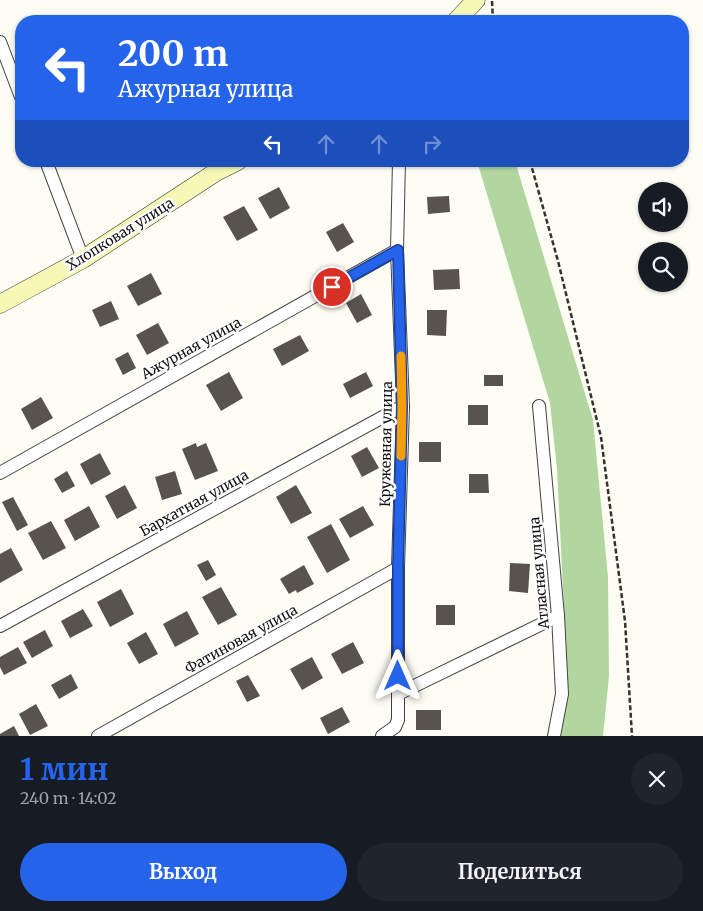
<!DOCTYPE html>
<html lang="ru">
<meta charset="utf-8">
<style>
body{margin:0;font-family:Merriweather,serif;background:#20242c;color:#f1f3f6;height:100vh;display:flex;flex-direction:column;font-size:19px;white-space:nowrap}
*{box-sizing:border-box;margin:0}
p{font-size:16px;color:#9ea1a6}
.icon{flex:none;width:28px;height:28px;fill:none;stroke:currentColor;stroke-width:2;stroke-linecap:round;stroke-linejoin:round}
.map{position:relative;height:736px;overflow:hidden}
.panel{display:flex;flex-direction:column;background:#171b24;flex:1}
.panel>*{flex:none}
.guide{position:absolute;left:15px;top:15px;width:674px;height:152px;border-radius:20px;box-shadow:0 1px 4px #0004;background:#2563eb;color:#fff;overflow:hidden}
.tools{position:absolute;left:638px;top:182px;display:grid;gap:10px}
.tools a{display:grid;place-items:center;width:50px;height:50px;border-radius:50%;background:#171b24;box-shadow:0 1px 4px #0004;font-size:25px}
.pin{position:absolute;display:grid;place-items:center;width:42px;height:42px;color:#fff;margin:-21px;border:2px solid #fff;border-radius:50%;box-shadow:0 1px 5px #0007}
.me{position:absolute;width:55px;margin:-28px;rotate:0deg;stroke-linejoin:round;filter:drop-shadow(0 0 4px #0008)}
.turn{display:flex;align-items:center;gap:18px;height:105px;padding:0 20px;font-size:22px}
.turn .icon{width:65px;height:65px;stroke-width:2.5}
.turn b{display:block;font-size:35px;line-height:42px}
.lanes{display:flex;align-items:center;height:48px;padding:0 20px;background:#0003;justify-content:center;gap:25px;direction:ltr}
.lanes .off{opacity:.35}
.round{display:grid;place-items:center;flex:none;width:52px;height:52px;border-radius:26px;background:#20242c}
.summary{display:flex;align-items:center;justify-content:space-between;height:85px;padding:0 20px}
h1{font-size:30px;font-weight:700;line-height:38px;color:#2563eb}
.primary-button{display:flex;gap:10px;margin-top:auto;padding:10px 20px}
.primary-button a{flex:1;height:58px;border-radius:30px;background:#2563eb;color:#fff;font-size:20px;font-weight:700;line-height:58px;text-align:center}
.primary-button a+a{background:#20242c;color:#f1f3f6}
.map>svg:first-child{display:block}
</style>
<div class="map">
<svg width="703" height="736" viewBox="0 0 703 736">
<rect width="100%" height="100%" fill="#fefdf4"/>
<path fill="#b2d6a0" d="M477 161H515L593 420 608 577 609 676 603 736H561L564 719 566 649 557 469 550 403Z"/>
<g fill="#58534d">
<path d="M279 187 290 208 270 219 258 198Z"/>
<path d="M449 196 450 212 428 214 427 197Z"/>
<path d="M244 206 258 230 237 241 223 217Z"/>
<path d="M343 223 354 242 337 252 326 232Z"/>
<path d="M459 269 460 289 434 290 433 270Z"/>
<path d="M151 273 162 294 138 306 127 286Z"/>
<path d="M361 294 372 315 357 323 346 303Z"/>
<path d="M111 301 119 319 100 327 92 310Z"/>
<path d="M427 310H447L446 336 427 335Z"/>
<path d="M158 323 169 343 147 355 136 335Z"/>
<path d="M300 335 309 351 282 366 273 349Z"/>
<path d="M128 352 136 368 123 375 115 359Z"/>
<path d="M229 372 243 398 221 411 206 385Z"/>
<path d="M366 372 373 386 350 398 343 384Z"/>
<rect x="484" y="375" width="19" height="11"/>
<path d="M41 397 53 418 32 430 21 409Z"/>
<rect x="468" y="405" width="20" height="20"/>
<rect x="419" y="442" width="22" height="20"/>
<path d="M196 443 197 447 206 443 218 471 195 480 182 449Z"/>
<path d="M367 447 379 468 362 477 351 456Z"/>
<path d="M100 453 111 474 91 485 80 464Z"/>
<path d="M67 471 75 486 62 493 54 479Z"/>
<path d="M175 471 182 494 162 500 155 477Z"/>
<path d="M469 474H488L489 493H469Z"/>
<path d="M125 485 137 508 117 519 105 496Z"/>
<path d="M296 485 312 513 291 524 276 497Z"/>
<path d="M13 497 28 525 17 531 2 502Z"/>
<path d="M89 506 100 527 75 541 64 520Z"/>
<path d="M363 506 374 525 350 538 339 519Z"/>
<path d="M51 521 66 548 43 560 28 533Z"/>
<path d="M331 524 350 560 327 573 307 537Z"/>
<path d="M11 548 23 570 0 583V554Z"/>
<path d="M208 560 216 575 206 581 197 565Z"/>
<path d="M510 563 530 564 528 593 509 591Z"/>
<path d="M304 565 314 584 297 593 296 590 289 594 280 579Z"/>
<path d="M221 587 237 615 218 625 202 597Z"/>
<path d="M121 589 134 614 110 627 97 602Z"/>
<rect x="436" y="605" width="19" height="20"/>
<path d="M83 609 93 626 70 638 61 621Z"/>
<path d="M187 611 199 634 175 647 163 624Z"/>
<path d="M45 630 53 646 32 658 23 642Z"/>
<path d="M146 632 158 654 139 664 127 643Z"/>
<path d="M353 642 364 663 342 674 331 654Z"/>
<path d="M18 647 27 663 4 675 0 667V657Z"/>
<path d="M312 657 323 678 302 690 290 669Z"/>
<path d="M71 674 78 688 59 699 51 685Z"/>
<path d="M248 675 260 696 247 702 236 681Z"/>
<path d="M36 704 48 726 30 735 19 714Z"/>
<path d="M342 707 350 722 328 734 320 718Z"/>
<rect x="416" y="710" width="25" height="20"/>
<path d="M14 726 19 736H0V734Z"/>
</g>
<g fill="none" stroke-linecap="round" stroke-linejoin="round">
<defs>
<g id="street">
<path d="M0 42 21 97"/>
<path d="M46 161 83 259"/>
<path d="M539 406 558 616 562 694 554 736"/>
<path d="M0 473 397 250"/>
<path d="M0 626 403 406"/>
<path d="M398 694 558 616"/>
<path d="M98 736 398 568"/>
<path d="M382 736 395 727 398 720V568L403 406 397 250 399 161"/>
</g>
<g id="secondary">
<path d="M456 21 476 0"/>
<path d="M0 304 83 259 216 172 238 161"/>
</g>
</defs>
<use href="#street" stroke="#434343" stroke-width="14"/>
<use href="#secondary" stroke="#323232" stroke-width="19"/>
<g stroke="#323232" stroke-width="2.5" stroke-dasharray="5 2.5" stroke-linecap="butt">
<path d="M492 1 493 21"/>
<path d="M530 161 558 261 601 437 625 621 632 736"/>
</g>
<use href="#street" stroke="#fff" stroke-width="12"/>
<use href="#secondary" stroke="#f7f8b5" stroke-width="18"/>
</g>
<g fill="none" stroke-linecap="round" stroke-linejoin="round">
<defs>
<path id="route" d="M332 287 398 250 402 406 398 568V676"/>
</defs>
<use href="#route" stroke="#184099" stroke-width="12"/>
<use href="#route" stroke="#2563eb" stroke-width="9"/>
<path stroke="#f59e0b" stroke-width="9" d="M401 356 402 406 401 456"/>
</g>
<g text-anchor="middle" stroke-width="5" stroke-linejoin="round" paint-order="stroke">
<g font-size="14" fill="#101010" stroke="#fff">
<text transform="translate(120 234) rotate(-32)" y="5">Хлопковая улица</text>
<text transform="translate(191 348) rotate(-29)" y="5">Ажурная улица</text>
<text transform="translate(386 444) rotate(-89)" y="5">Кружевная улица</text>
<text transform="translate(194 503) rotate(-29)" y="5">Бархатная улица</text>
<text transform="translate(539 573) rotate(-95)" y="5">Атласная улица</text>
<text transform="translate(241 639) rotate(-29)" y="5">Фатиновая улица</text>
</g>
</g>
</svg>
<div class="tools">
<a><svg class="icon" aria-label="sound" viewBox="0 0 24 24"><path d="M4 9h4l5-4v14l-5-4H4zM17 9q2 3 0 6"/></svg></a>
<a><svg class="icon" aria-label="search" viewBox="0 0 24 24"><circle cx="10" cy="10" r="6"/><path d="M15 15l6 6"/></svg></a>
</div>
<div class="pin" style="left:332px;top:287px;background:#d93025"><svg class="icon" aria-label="arrive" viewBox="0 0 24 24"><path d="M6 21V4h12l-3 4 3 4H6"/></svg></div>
<svg class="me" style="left:398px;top:676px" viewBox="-20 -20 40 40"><path d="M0-17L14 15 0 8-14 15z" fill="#2563eb" stroke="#fff" stroke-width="4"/></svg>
<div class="guide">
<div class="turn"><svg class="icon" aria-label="left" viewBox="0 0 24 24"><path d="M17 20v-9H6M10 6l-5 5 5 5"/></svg><div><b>200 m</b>Ажурная улица</div></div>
<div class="lanes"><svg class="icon" aria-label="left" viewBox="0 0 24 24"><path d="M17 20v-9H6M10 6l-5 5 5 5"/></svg><svg class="icon off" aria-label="ahead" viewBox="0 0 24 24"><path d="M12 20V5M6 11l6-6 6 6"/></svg><svg class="icon off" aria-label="ahead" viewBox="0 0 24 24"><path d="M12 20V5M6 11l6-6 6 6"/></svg><svg class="icon off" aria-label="right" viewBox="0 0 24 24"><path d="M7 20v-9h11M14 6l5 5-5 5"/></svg></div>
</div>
</div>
<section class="panel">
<div class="summary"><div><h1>1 мин</h1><p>240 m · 14:02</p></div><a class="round"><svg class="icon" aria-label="close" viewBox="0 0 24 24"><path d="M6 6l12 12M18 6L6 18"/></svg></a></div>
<div class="primary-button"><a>Выход</a><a>Поделиться</a></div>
</section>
